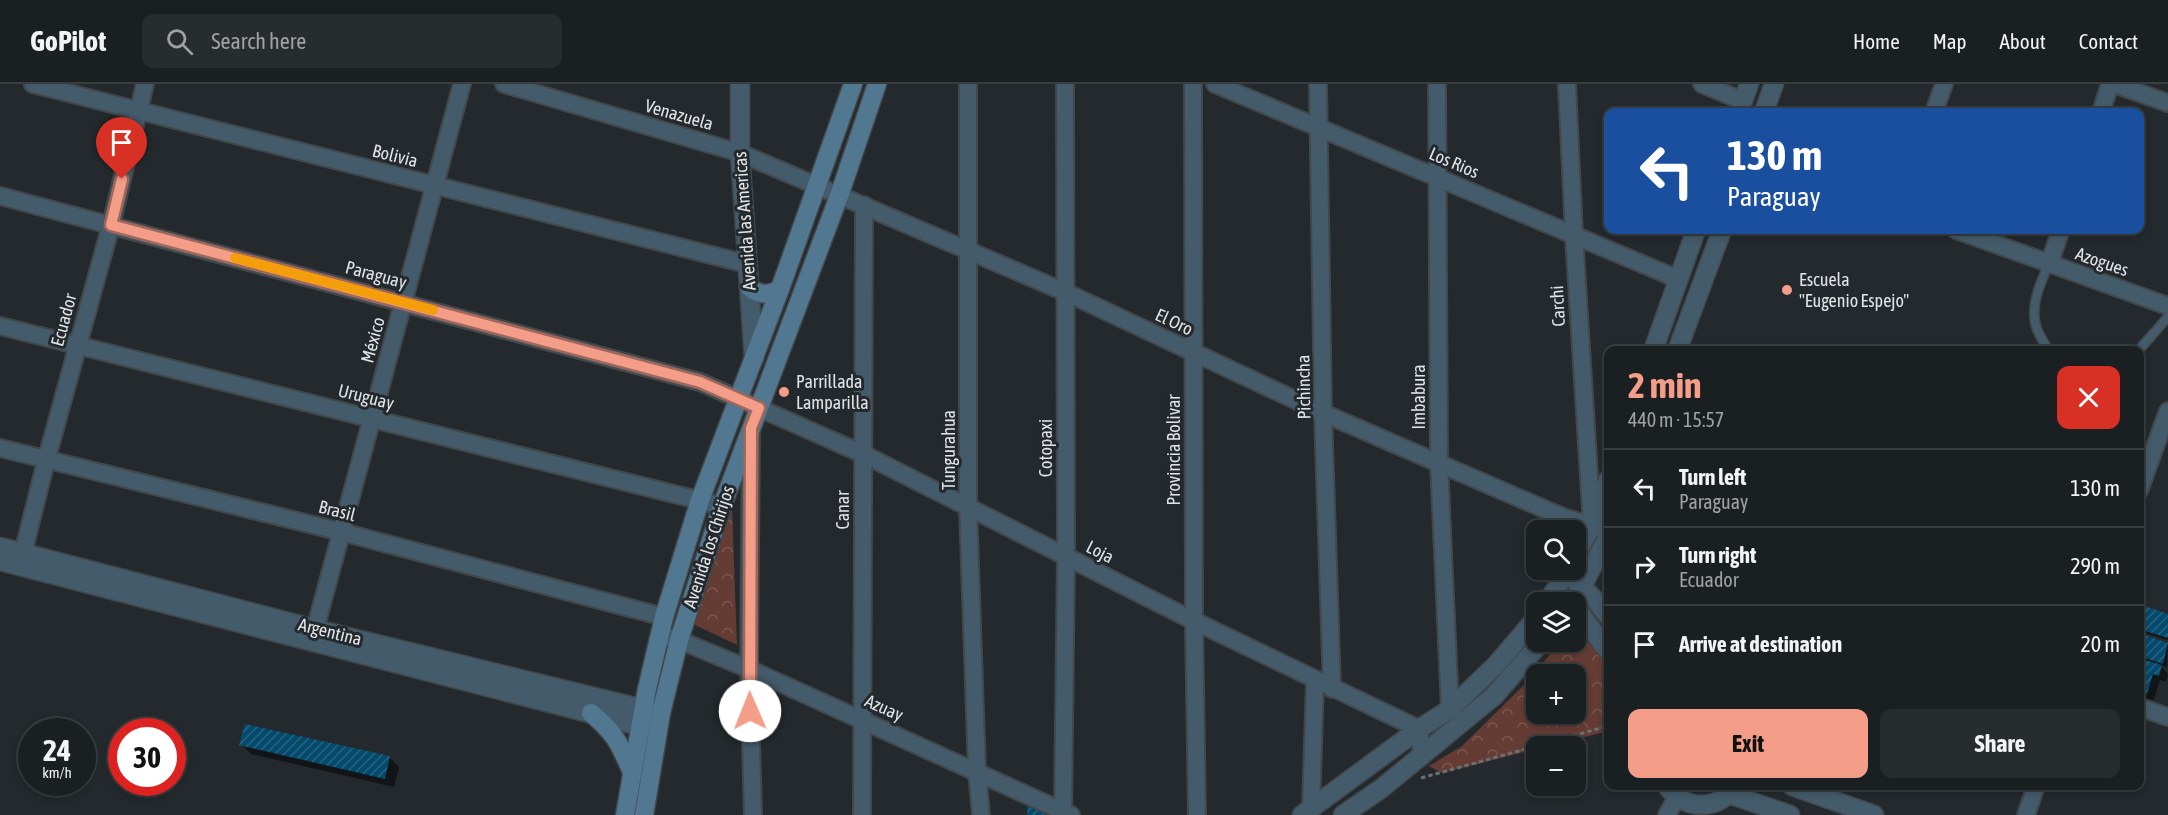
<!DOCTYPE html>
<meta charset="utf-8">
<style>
body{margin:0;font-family:"Asap Condensed",sans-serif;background:#272c2e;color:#f1f3f6;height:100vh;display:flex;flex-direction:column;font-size:22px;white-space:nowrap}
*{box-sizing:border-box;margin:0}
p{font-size:20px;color:#9fa2a5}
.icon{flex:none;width:33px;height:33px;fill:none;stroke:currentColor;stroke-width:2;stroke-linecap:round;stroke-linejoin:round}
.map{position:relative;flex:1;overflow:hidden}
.side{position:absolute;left:1604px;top:262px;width:540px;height:444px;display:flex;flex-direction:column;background:#1a1f21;border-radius:12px;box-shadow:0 3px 9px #0003,0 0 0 2px #383d3f}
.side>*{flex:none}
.banner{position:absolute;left:1604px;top:24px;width:540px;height:126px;border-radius:12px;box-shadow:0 3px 9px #0003,0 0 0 2px #383d3f;background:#1a4fa0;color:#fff;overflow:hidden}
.controls{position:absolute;left:1526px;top:436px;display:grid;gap:12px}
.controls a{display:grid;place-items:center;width:60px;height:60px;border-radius:12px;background:#1a1f21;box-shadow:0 3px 9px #0003,0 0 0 2px #383d3f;font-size:30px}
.speed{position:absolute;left:18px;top:634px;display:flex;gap:12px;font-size:30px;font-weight:700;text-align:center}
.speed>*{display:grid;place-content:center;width:78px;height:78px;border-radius:50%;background:#1a1f21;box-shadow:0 3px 9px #0003,0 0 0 2px #383d3f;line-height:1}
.speed small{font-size:15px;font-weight:400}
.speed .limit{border:9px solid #d22;background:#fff;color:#111}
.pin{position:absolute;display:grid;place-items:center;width:51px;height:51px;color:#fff;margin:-62px -26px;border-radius:50% 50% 50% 0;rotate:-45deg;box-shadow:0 0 6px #0007}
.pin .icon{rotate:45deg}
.me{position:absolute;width:66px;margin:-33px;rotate:359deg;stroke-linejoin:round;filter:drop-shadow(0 0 4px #0008)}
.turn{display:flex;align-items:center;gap:21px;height:126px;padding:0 24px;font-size:27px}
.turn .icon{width:78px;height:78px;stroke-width:2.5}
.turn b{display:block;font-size:42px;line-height:51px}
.round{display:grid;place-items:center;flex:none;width:63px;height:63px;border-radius:12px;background:#272c2e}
.headline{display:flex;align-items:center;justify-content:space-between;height:102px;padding:0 24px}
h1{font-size:36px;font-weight:700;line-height:45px;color:#f49e8a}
.primary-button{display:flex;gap:12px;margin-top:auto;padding:12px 24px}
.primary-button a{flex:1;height:69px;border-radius:12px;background:#f49e8a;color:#111;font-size:24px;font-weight:700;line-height:69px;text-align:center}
.primary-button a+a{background:#272c2e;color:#f1f3f6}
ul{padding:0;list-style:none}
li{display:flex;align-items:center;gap:18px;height:78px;padding:0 24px;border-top:2px solid #383d3f}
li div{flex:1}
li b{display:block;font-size:22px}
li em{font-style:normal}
header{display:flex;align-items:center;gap:36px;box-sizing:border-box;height:84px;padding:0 30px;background:#1a1f21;border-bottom:2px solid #383d3f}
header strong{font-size:28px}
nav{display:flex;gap:33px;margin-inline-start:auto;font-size:21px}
.search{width:420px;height:54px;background:#272c2e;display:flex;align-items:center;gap:15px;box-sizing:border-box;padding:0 21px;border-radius:12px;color:#9fa2a5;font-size:22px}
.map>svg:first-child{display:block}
</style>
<header>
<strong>GoPilot</strong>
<div class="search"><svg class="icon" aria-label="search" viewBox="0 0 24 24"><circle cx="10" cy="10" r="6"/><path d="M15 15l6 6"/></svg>Search here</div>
<nav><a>Home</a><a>Map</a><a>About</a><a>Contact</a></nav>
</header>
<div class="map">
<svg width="2168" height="731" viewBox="0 0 2168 731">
<defs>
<pattern id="forest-crowns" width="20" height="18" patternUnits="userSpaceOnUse" patternTransform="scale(1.5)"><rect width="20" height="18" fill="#643c33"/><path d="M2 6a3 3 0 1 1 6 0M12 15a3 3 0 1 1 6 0" fill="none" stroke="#7a5851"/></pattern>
<pattern id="building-hatch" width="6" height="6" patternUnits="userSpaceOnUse" patternTransform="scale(1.5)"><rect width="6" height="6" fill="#044a6c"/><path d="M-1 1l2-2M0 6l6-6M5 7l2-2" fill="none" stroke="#286481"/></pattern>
</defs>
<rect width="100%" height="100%" fill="#23292c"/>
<g fill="url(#forest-crowns)" fill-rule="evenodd">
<path d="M732 425 737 561 693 540Z"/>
<path d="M1575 538 1608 581V647L1545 663H1536V665L1442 689 1429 682 1462 662 1535 590 1559 558H1575ZM1536 591H1575V630H1536Z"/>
</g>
<g fill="#0007">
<path d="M2139 522 2168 532V556L2139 547Z"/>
<path d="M2139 551 2168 560 2167 583 2160 581 2168 590 2166 598 2160 596 2154 616 2139 612Z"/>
<path d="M246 641 390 674 399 683 394 703 251 670 241 660Z"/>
</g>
<g fill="url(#building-hatch)">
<path d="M2139 520 2168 530V554L2139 545Z"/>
<path d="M2139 549 2168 559 2163 580 2139 572Z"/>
<path d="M2139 574 2162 581 2159 592 2153 590 2147 610 2139 608Z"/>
<path d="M245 640 390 672 385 695 239 661Z"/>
<path d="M1027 720 1051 731H1027Z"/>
</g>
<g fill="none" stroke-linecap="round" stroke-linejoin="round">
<defs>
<g id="service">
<path d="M2049 267C2045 260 2040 253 2037 245 2029 224 2040 199 2049 180"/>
<path d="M2138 267 2168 233"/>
</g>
<g id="minor">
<path d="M33 0 747 180"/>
<path d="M504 0 740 69 1065 208 1323 329 1565 434 1608 446"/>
<path d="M968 0V423L977 687 981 731"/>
<path d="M1193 0 1194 537 1197 731"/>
<path d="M1215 0 1678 195"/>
<path d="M1318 0 1323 329 1332 605"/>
<path d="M1437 0 1439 379 1450 625"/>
<path d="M1567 0 1574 151 1592 441"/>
<path d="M1702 0 1743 17"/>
<path d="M2114 0 2168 19"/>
<path d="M1934 28 1944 0"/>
<path d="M2101 28 2110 0"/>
<path d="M0 112 700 298 863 370 1194 537 1419 645 1422 672"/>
<path d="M1956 146 2168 222"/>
<path d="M2049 180 2061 146"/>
<path d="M0 242 722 422"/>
<path d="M751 351 749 585 753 731"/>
<path d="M0 364 342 448 664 533"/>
<path d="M2139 407 2168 327"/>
<path d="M20 481 46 377 111 141 145 0"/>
<path d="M660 551 679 556 749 585 1071 731"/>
<path d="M312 557 462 0"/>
<path d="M2139 623 2168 633"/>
<path d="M1311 725 1315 596"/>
<path d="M1063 727 1066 473 1065 0"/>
<path d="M862 731 864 121"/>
<path d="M1667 731 1677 713"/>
<path d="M2026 731 2036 702"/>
</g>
<g id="tertiary">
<path d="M740 0V69L754 275"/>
<path d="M1739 28 1749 0"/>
<path d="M1764 28 1774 0"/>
<path d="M1653 267 1696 146"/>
<path d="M1677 267 1722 146"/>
<path d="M0 463 315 545 656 628"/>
<path d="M1575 473 1592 441 1608 396"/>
<path d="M0 477 655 646"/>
<path d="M1567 488 1597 518 1608 532"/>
<path d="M1547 519 1568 486"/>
<path d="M1573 519 1608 453"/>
<path d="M1575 523 1608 567"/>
<path d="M1667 702C1686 727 1717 727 1736 702"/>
<path d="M1792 702 1874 731"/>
<path d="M1729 710 1790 731"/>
<path d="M1302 731 1419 645 1450 625 1497 580 1536 534"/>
<path d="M1343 731 1382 704 1494 612 1541 558"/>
</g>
<g id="secondary">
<path d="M749 203C759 211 768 212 780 205"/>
<path d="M591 629C616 650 619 659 632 688"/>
<path d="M625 731 647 605 664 533 700 416 780 205 853 0"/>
<path d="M644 731 661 629 679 556 722 422 839 112 877 0"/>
</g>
</defs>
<use href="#service" stroke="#42474a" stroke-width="11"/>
<use href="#minor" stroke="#42474a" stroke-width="20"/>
<use href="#tertiary" stroke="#42474a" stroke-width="21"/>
<use href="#secondary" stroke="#42474a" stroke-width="21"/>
<path stroke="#6a6f72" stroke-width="3" stroke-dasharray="4.5 3" stroke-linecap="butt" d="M1421 694 1608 642"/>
<use href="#service" stroke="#445b6b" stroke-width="8"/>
<use href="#minor" stroke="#445b6b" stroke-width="16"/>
<use href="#tertiary" stroke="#445b6b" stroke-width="18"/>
<use href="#secondary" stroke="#527790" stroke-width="18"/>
</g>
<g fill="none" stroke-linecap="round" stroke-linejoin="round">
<defs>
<path id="route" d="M122 95 111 141 700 298 759 324 751 344 750 627"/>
</defs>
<use href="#route" stroke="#9f675a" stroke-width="15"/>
<use href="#route" stroke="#f49e8a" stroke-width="10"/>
<path stroke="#f59e0b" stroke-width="10" d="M235 174 433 226"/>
</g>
<g fill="#f49e8a" stroke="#23292c" stroke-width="2">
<circle cx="1787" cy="206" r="6"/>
<circle cx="784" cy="308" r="6"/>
</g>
<g text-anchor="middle" stroke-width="6" stroke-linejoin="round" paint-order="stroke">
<g font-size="18" fill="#e2e5e8" stroke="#23292c">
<text transform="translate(679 31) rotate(16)" y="6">Venazuela</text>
<text transform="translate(395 72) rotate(14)" y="6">Bolivia</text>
<text transform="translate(1454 79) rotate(23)" y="6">Los Rios</text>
<text transform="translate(745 137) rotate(-94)" y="6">Avenida las Americas</text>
<text transform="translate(2102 178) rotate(19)" y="6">Azogues</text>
<text transform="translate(376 191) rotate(15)" y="6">Paraguay</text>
<text transform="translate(1558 222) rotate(-93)" y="6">Carchi</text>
<text transform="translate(64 236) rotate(-75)" y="6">Ecuador</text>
<text transform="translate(1174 238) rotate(25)" y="6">El Oro</text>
<text transform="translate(373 256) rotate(-75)" y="6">México</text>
<text transform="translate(1304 303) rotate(-91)" y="6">Pichincha</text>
<text transform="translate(366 313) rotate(14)" y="6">Uruguay</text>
<text transform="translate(1419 313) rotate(-90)" y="6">Imbabura</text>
<text transform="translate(1046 364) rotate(-90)" y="6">Cotopaxi</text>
<text transform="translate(949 366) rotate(-90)" y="6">Tungurahua</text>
<text transform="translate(1174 366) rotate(-90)" y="6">Provincia Bolivar</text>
<text transform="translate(843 426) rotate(-90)" y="6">Canar</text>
<text transform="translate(337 427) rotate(14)" y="6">Brasil</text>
<text transform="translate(709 463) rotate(-72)" y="6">Avenida los Chirijos</text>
<text transform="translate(1100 468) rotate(27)" y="6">Loja</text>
<text transform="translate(330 548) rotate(14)" y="6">Argentina</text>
<text transform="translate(884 624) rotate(24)" y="6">Azuay</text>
</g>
<g font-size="18" fill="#e2e5e8" stroke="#23292c" text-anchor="start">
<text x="1799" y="202">Escuela<tspan x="1799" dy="21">"Eugenio Espejo"</tspan></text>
<text x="796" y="304">Parrillada<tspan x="796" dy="21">Lamparilla</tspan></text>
</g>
</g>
</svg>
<div class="controls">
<a><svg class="icon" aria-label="search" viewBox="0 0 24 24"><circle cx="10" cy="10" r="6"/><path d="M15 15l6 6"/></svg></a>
<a><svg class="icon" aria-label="layers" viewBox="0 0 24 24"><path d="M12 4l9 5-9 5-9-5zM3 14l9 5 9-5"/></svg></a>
<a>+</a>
<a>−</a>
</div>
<div class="speed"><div>24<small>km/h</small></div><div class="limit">30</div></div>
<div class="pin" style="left:122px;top:95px;background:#d93025"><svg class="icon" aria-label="arrive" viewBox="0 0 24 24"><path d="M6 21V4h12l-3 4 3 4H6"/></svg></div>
<svg class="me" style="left:750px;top:627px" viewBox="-20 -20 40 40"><circle r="19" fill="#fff"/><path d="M0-13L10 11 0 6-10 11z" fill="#f49e8a"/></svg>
<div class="banner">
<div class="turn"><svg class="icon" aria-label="left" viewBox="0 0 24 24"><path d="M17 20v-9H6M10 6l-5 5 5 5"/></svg><div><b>130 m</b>Paraguay</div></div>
</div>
<section class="side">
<div class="headline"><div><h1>2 min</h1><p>440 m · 15:57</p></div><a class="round" style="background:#d93025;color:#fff"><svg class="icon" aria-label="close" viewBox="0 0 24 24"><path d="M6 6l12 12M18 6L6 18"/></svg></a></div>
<ul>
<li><svg class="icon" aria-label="left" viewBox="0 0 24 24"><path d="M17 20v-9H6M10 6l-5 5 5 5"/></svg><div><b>Turn left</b><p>Paraguay</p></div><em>130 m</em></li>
<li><svg class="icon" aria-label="right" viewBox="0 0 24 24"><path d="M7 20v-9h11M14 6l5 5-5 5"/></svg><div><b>Turn right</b><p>Ecuador</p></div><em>290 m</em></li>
<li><svg class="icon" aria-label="arrive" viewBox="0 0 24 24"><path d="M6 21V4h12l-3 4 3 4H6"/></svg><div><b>Arrive at destination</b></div><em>20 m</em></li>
</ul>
<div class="primary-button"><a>Exit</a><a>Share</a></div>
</section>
</div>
